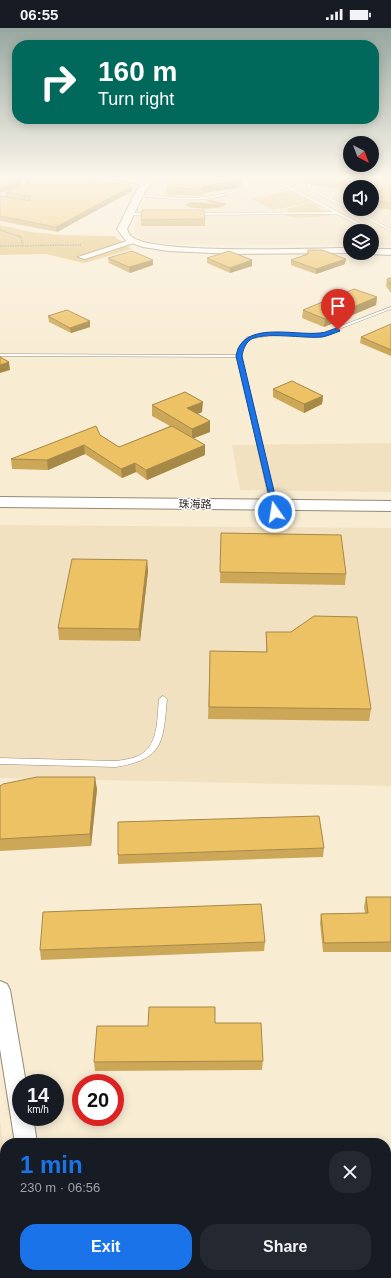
<!DOCTYPE html>
<meta charset="utf-8">
<style>
body{margin:0;font-family:Arial,"Noto Sans SC",sans-serif;background:#242831;color:#f1f3f6;height:100vh;display:flex;flex-direction:column;font-size:15px;white-space:nowrap}
*{box-sizing:border-box;margin:0}
p{font-size:13px;color:#9ea1a6}
.icon{flex:none;width:22px;height:22px;fill:none;stroke:currentColor;stroke-width:2;stroke-linecap:round;stroke-linejoin:round}
.map{position:relative;flex:1;overflow:hidden}
.details{position:absolute;left:0px;top:1110px;width:391px;height:140px;display:flex;flex-direction:column;background:#171b24;border-radius:16px 16px 0 0;box-shadow:0 2px 10px #0003}
.details>*{flex:none}
.top-card{position:absolute;left:12px;top:12px;width:367px;height:84px;border-radius:16px;box-shadow:0 2px 10px #0003;background:#00695c;color:#fff;overflow:hidden}
.needle{width:26px;rotate:138deg}
.tools{position:absolute;left:343px;top:108px;display:grid;gap:8px}
.tools a{display:grid;place-items:center;width:36px;height:36px;border-radius:50%;background:#171b24;box-shadow:0 2px 10px #0003;font-size:20px}
.speed{position:absolute;left:12px;top:1046px;display:flex;gap:8px;font-size:20px;font-weight:700;text-align:center}
.speed>*{display:grid;place-content:center;width:52px;height:52px;border-radius:50%;background:#171b24;box-shadow:0 2px 10px #0003;line-height:1}
.speed small{font-size:10px;font-weight:400}
.speed .limit{border:6px solid #d22;background:#fff;color:#111}
.pin{position:absolute;display:grid;place-items:center;width:34px;height:34px;color:#fff;margin:-41px -17px;border-radius:50% 50% 50% 0;rotate:-45deg;box-shadow:0 0 4px #0007}
.pin .icon{rotate:45deg}
.me{position:absolute;width:44px;margin:-22px;rotate:347deg;stroke-linejoin:round;filter:drop-shadow(0 0 3px #0008)}
.turn{display:flex;align-items:center;gap:14px;height:84px;padding:0 20px;font-size:18px}
.turn .icon{width:52px;height:52px;stroke-width:2.5}
.turn b{display:block;font-size:28px;line-height:34px}
.round{display:grid;place-items:center;flex:none;width:42px;height:42px;border-radius:16px;background:#242831}
.summary{display:flex;align-items:center;justify-content:space-between;height:68px;padding:0 20px}
h1{font-size:24px;font-weight:700;line-height:30px;color:#1a73e8}
.action{display:flex;gap:8px;margin-top:auto;padding:8px 20px}
.action a{flex:1;height:46px;border-radius:16px;background:#1a73e8;color:#fff;font-size:16px;font-weight:700;line-height:46px;text-align:center}
.action a+a{background:#242831;color:#f1f3f6}
.status{display:flex;justify-content:space-between;align-items:center;height:28px;padding:0 20px;background:#171b24;direction:ltr}
.status svg{height:11px;fill:currentColor}
.map>svg:first-child{display:block}
</style>
<div class="status"><b>06:55</b><svg viewBox="0 0 49 12"><path d="M0 12V9h3v3zM5 12V6h3v6zM10 12V3h3v9zM15 12V0h3v12zM26 1h20v11H26zM47 4h2v5h-2z"/></svg></div>
<div class="map">
<svg width="391" height="1250" viewBox="0 0 391 1250">
<rect width="100%" height="100%" fill="#f8ecd3"/>
<g fill="#f1e1c1" fill-rule="evenodd">
<path d="M158 150H391V218L372 217V203H350V217L160 216 141 211 134 206 136 189 148 164ZM350 159H372V181H350Z"/>
<path d="M391 415V464L240 462 232 417Z"/>
<path d="M0 497 391 500V758L0 750Z"/>
<path d="M0 1093 5 1132V1245H20V1250H0Z"/>
</g>
<g fill="#e4c176">
<path d="M290 163 312 174 273 182 252 171Z"/>
<path d="M311 175 319 177 320 181 327 184 329 188 299 190 279 186 289 185 287 181 290 180Z"/>
<path d="M0 197 32 204 60 207 114 208 132 221 84 235 46 226 0 227Z"/>
</g>
<path fill="#bd9332" d="M210 172 227 176C222 182 190 182 185 177L192 174 216 176 206 173Z"/>
<g fill="none" stroke-linecap="round" stroke-linejoin="round">
<defs>
<g id="service">
<path d="M19 150H23L22 153 29 156V158L0 169V167L25 157 19 154Z"/>
<path d="M242 150H246L249 158C221 173 193 173 162 170 154 169 144 170 137 167L139 166C176 170 212 175 246 157Z"/>
<path d="M262 150H268L279 153 363 197 360 198 337 186 196 187 194 186 196 185 333 184 277 155Z"/>
<path d="M315 150H319L311 155V160L350 180V181H353L391 201V203L308 161 307 155Z"/>
<path d="M129 185H149L151 186 149 187H130Z"/>
<path d="M391 279V281L321 308 272 307 250 311 242 320 241 328 278 484 275 486 272 484 237 329 0 328V326L237 327 238 320 247 309 272 305 320 306Z"/>
<path d="M163 668 167 671C163 714 164 731 116 739L0 736V730L116 733C123 732 131 731 138 728 159 719 157 690 159 671Z"/>
</g>
<g id="minor">
<path d="M111 150H125L150 156 147 158Z"/>
<path d="M133 211 140 213 85 231 78 229Z"/>
<path d="M0 953 7 956 10 962 26 1055H21V1089H33L37 1115H15L0 1021Z"/>
<rect x="33" y="1245" width="24" height="5"/>
</g>
<g id="tertiary">
<path d="M147 150H156L145 163 127 201C128 203 129 207 132 209 156 227 313 220 350 220V225H354L234 226 168 223 143 219 126 213 117 201 137 162Z"/>
<path d="M372 221H391V227L369 226 372 225Z"/>
</g>
<path id="secondary" d="M0 469 391 473V483L0 479Z"/>
</defs>
<use href="#service" stroke="#968b74" stroke-width="1"/>
<use href="#minor" stroke="#968b74" stroke-width="2"/>
<use href="#tertiary" stroke="#968b74" stroke-width="2"/>
<use href="#secondary" stroke="#968b74" stroke-width="2"/>
<g stroke="#938a79" stroke-width="1.5" stroke-dasharray="1.5 1" stroke-linecap="butt">
<path d="M0 202 21 209 23 218"/>
<path d="M0 218 81 217"/>
</g>
<use href="#service" fill="#fff" fill-rule="evenodd"/>
<use href="#minor" fill="#fff" fill-rule="evenodd"/>
<use href="#tertiary" fill="#fff" fill-rule="evenodd"/>
<use href="#secondary" fill="#fff" fill-rule="evenodd"/>
</g>
<g fill="#cca757">
<path d="M24 150H83L132 158V163L57 204 0 193V168H6L5 164 29 155 24 152Z"/>
<path d="M293 150H312L308 153Z"/>
<path d="M313 150H391V182L372 179V159H350V163L313 157Z"/>
<path d="M243 155 236 160 203 165V168L167 167V160Z"/>
<path d="M205 191V198H141V192Z"/>
<path d="M308 222 345 236 316 246 291 237V232L307 226Z"/>
<path d="M108 230 153 237 130 245 109 235Z"/>
<path d="M207 230 252 232V238L230 245 207 235Z"/>
<path d="M391 250V265L386 258 387 251Z"/>
<path d="M377 269 376 277 324 299 302 290 303 282Z"/>
<path d="M48 288 90 299 71 305 49 294Z"/>
<path d="M391 296V328L360 315 361 309Z"/>
<path d="M273 361 323 368 322 376 304 385 273 369Z"/>
<path d="M152 377 202 384 197 386 210 393V404L193 410 205 427 147 452 136 444 122 450 85 426 48 442 12 441 11 431 100 407 119 419 170 398 152 388Z"/>
<path d="M221 505 346 546 345 557 220 555Z"/>
<path d="M147 532 148 543 140 613 59 612 58 600Z"/>
<path d="M266 604 371 681 369 693 208 691 210 623 266 624Z"/>
<path d="M0 758 97 761 91 818 0 823Z"/>
<path d="M324 820 323 829 118 836V827Z"/>
<path d="M366 869H391V924H323L320 895 321 886 365 885 364 879Z"/>
<path d="M265 914 264 923 41 932 40 922Z"/>
<path d="M215 995 263 1033 262 1042 95 1043 94 1034 148 998Z"/>
</g>
<g fill="#a68847">
<path d="M241 150H243V155L236 160 203 165V158Z"/>
<path d="M21 152V157L0 165V161Z"/>
<path d="M132 158V163L57 204 56 199Z"/>
<path d="M346 231 345 236 316 246V241Z"/>
<path d="M153 232V237L130 245 129 239Z"/>
<path d="M252 232V238L230 245V240Z"/>
<path d="M377 269 376 277 324 299 325 291Z"/>
<path d="M90 293V299L71 305 70 300Z"/>
<path d="M9 334 10 342 0 345V337Z"/>
<path d="M323 368 322 376 304 385V376Z"/>
<path d="M203 374 202 384 187 390V380Z"/>
<path d="M210 393V404L192 411V401Z"/>
<path d="M84 417 85 426 48 442 47 432Z"/>
<path d="M205 417V427L147 452 146 442Z"/>
<path d="M135 435 136 444 122 450 121 441Z"/>
<path d="M147 532 148 543 140 613 139 601Z"/>
<path d="M95 749 97 761 91 818 90 806Z"/>
</g>
<g fill="#edc265" stroke="#a68847">
<path d="M0 150H18L21 152 0 161Z"/>
<path d="M29 150H83L132 158 56 199 0 188V168L30 173 29 168 5 164 30 154Z"/>
<path d="M175 150H241L236 153 203 158V161L167 160Z"/>
<path d="M313 150H391V175L372 172V163L376 160Z"/>
<path d="M142 182H204L205 191 141 192Z"/>
<path d="M308 222H322L346 231 316 241 291 232 308 226Z"/>
<path d="M132 223 153 232 129 239 108 230Z"/>
<path d="M229 223 252 232 230 240 207 230Z"/>
<path d="M391 250V257L387 251Z"/>
<path d="M354 261 377 269 325 291 303 282Z"/>
<path d="M67 282 90 293 70 300 48 288Z"/>
<path d="M391 296V322L361 309Z"/>
<path d="M0 329 9 334 0 337Z"/>
<path d="M292 353 323 368 304 376 273 361Z"/>
<path d="M185 364 203 374 187 380 210 393 192 401 152 377Z"/>
<path d="M96 398 100 407 119 419 172 398 205 417 146 442 135 435 121 441 84 417 47 432 11 431Z"/>
<path d="M221 505 341 507 346 546 220 544Z"/>
<path d="M72 531 147 532 139 601 58 600Z"/>
<path d="M314 588 357 589 371 681 209 679 210 623 267 624 266 604H291Z"/>
<path d="M37 749H95L90 806 0 811V758L3 756Z"/>
<path d="M319 788 324 820 118 827V794Z"/>
<path d="M366 869H391V914L324 915 321 886 368 885Z"/>
<path d="M261 876 265 914 40 922 43 884Z"/>
<path d="M149 979H215V995H261L263 1033 94 1034 97 998H148Z"/>
<path d="M129 1245H326L327 1250H129Z"/>
</g>
<linearGradient id="sky" x2="0" y2="1"><stop stop-color="#97a79f"/><stop offset="0.46" stop-color="#fcf6eb"/><stop offset="1" stop-color="#fcf6eb" stop-opacity="0"/></linearGradient>
<rect width="391" height="325" fill="url(#sky)"/>
<path fill="#1a73e8" stroke="#114b97" d="M338 300 340 303C334 305 328 308 322 309 306 311 262 303 250 312 245 316 243 322 242 328L279 484 273 485 236 328C242 292 294 308 320 305 326 305 332 301 338 300Z"/>
<g text-anchor="middle" stroke-width="3" stroke-linejoin="round" paint-order="stroke">
<g font-size="11" fill="#2b261d" stroke="#fff">
<text transform="translate(195 476) rotate(1)" y="4">珠海路</text>
</g>
</g>
</svg>
<div class="tools">
<a><svg class="needle" viewBox="-14 -14 28 28"><path d="M0-13l5 13h-10z" fill="#e53935"/><path d="M0 13l5-13h-10z" fill="#9ea1a6"/></svg></a>
<a><svg class="icon" aria-label="sound" viewBox="0 0 24 24"><path d="M4 9h4l5-4v14l-5-4H4zM17 9q2 3 0 6"/></svg></a>
<a><svg class="icon" aria-label="layers" viewBox="0 0 24 24"><path d="M12 4l9 5-9 5-9-5zM3 14l9 5 9-5"/></svg></a>
</div>
<div class="speed"><div>14<small>km/h</small></div><div class="limit">20</div></div>
<div class="pin" style="left:338px;top:302px;background:#d93025"><svg class="icon" aria-label="arrive" viewBox="0 0 24 24"><path d="M6 21V4h12l-3 4 3 4H6"/></svg></div>
<svg class="me" style="left:275px;top:484px" viewBox="-20 -20 40 40"><circle r="17" fill="#1a73e8" stroke="#fff" stroke-width="3"/><path d="M0-11L8 9 0 5-8 9z" fill="#fff"/></svg>
<div class="top-card">
<div class="turn"><svg class="icon" aria-label="right" viewBox="0 0 24 24"><path d="M7 20v-9h11M14 6l5 5-5 5"/></svg><div><b>160 m</b>Turn right</div></div>
</div>
<section class="details">
<div class="summary"><div><h1>1 min</h1><p>230 m · 06:56</p></div><a class="round"><svg class="icon" aria-label="close" viewBox="0 0 24 24"><path d="M6 6l12 12M18 6L6 18"/></svg></a></div>
<div class="action"><a>Exit</a><a>Share</a></div>
</section>
</div>
